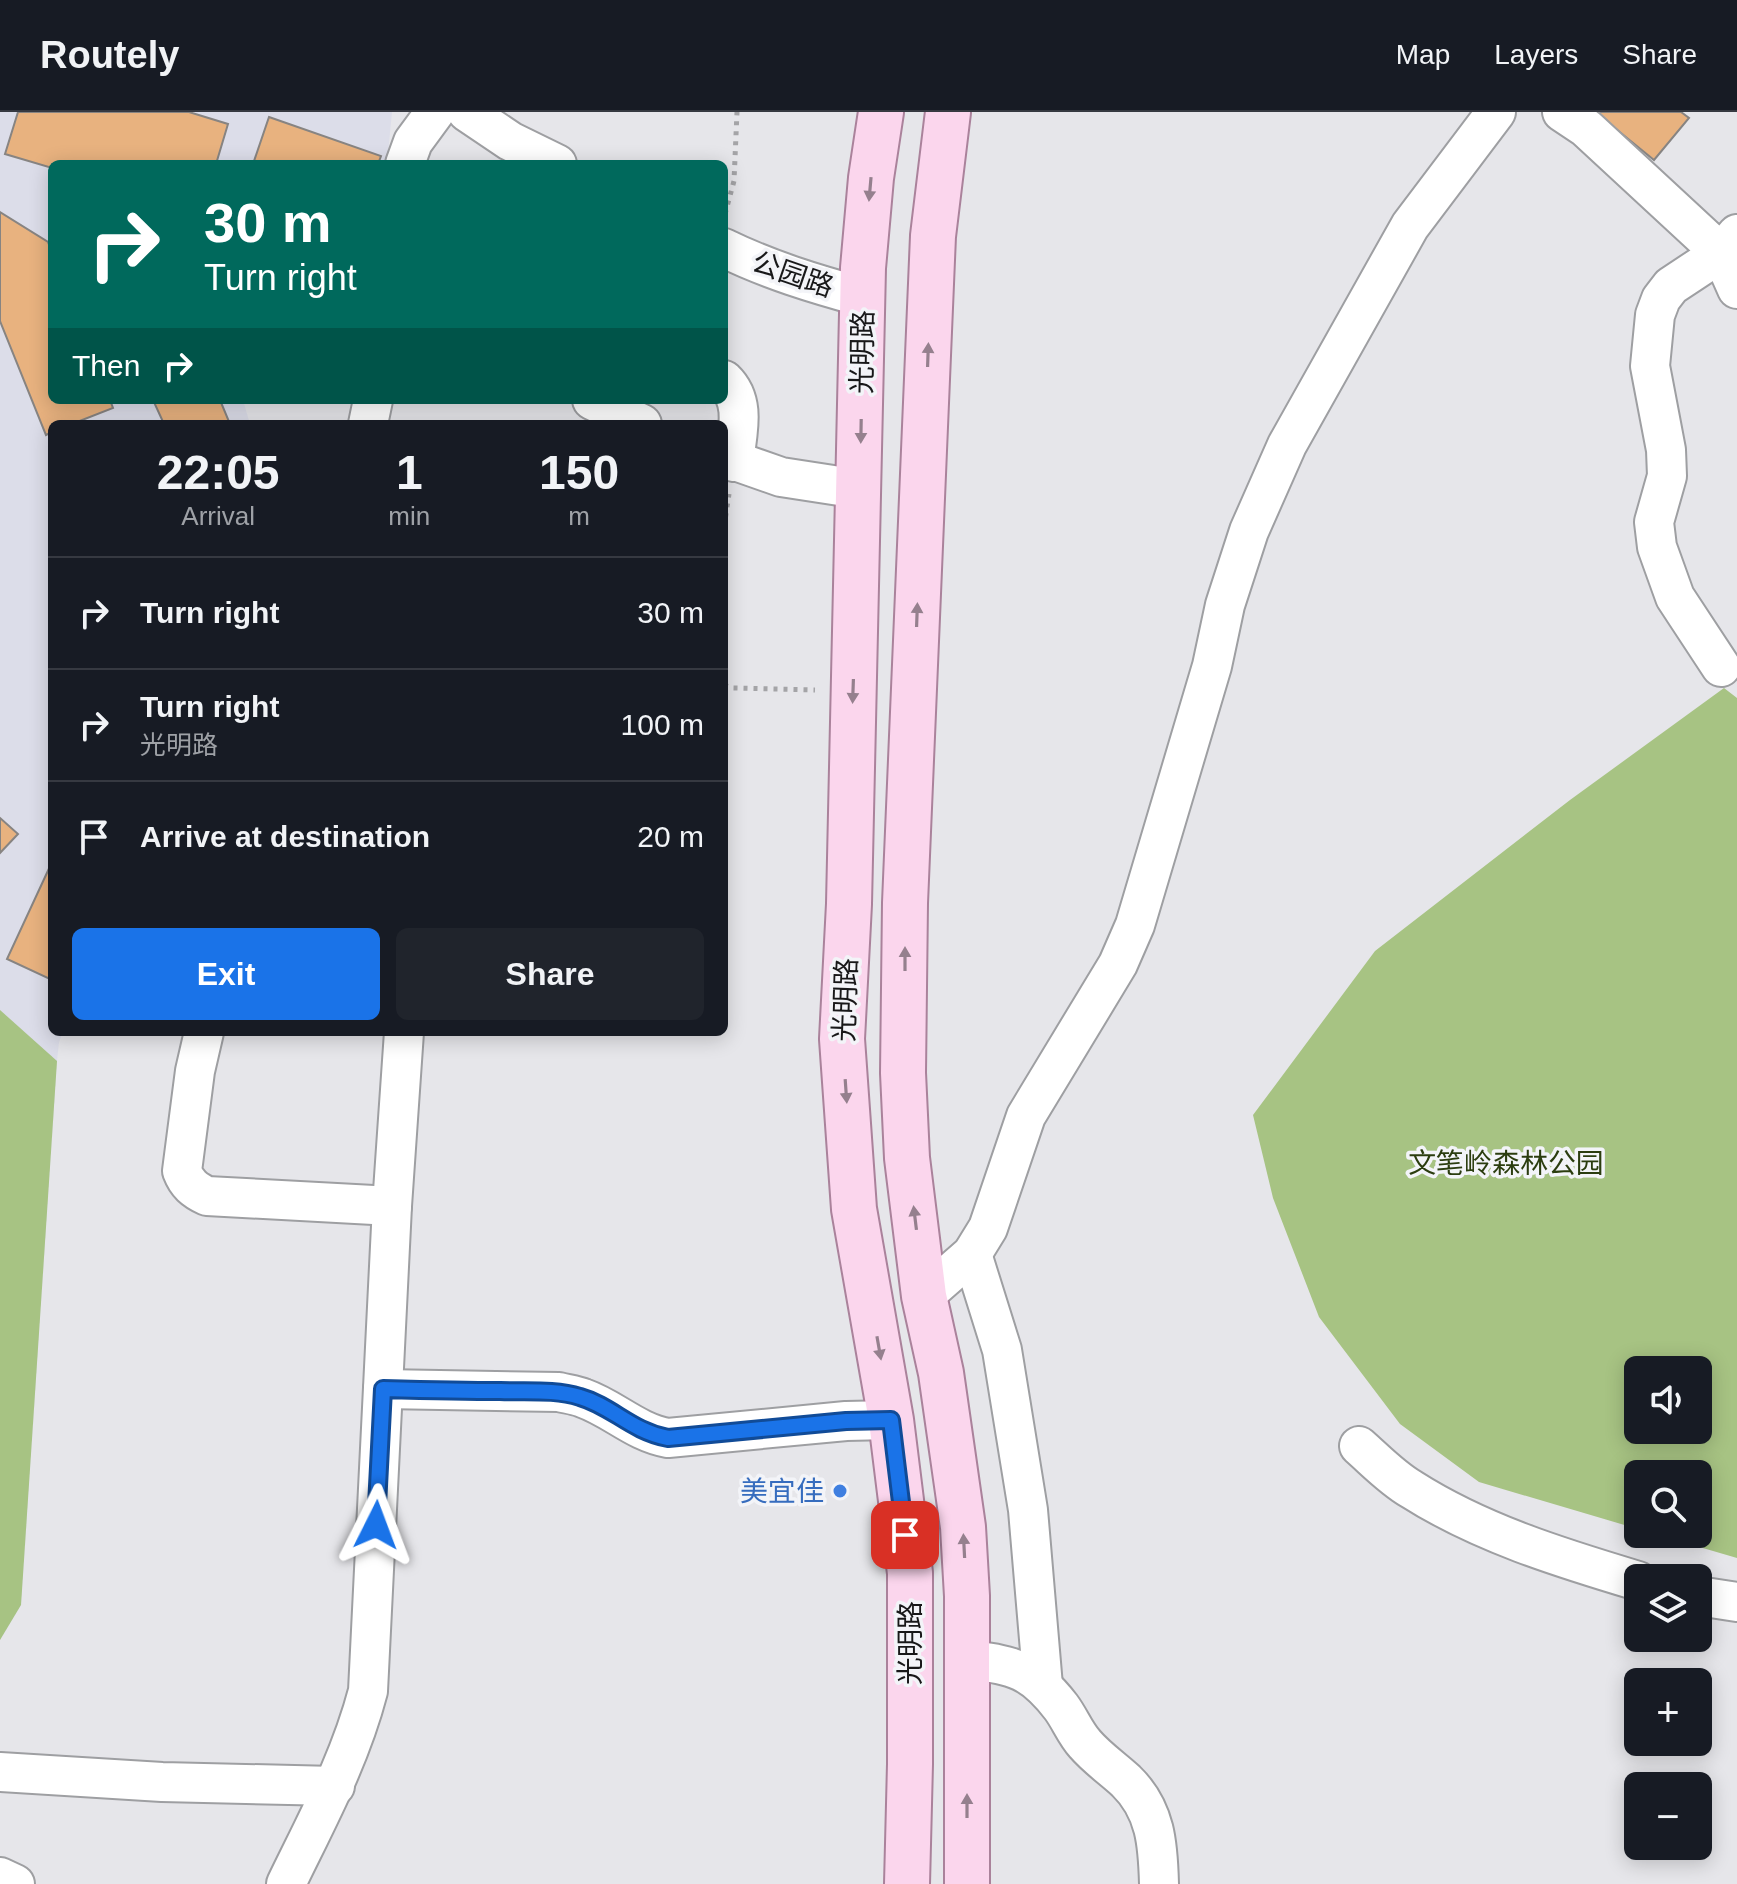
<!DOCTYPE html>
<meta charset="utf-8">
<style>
body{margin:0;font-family:Helvetica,"Noto Sans SC",sans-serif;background:#20242c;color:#f1f3f6;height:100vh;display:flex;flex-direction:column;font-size:30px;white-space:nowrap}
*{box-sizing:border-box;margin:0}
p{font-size:26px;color:#9ea1a6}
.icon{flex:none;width:44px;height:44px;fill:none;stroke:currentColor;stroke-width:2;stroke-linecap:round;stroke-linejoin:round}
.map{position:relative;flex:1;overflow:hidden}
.details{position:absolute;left:48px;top:308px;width:680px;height:616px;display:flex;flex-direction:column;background:#171b24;border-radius:12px;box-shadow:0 4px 20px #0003}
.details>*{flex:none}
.top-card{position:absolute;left:48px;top:48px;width:680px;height:244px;border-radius:12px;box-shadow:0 4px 20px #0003;background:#00695c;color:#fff;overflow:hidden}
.controls{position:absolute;left:1624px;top:1244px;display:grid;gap:16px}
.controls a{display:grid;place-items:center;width:88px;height:88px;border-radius:12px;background:#171b24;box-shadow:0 4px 20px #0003;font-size:40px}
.pin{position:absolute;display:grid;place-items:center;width:68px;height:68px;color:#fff;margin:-34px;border-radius:16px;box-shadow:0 4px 12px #0006}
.me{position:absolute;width:88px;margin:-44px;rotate:3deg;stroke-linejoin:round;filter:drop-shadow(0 0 6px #0008)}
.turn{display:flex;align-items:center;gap:28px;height:168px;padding:0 24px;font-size:36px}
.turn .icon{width:104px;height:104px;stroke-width:2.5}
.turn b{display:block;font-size:56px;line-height:68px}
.then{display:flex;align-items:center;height:76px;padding:0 24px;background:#0003;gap:16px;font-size:30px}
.eta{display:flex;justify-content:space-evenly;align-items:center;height:136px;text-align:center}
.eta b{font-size:48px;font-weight:700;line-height:56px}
.button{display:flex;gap:16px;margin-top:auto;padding:16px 24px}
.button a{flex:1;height:92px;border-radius:12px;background:#1a73e8;color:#fff;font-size:32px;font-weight:700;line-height:92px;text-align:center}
.button a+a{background:#20242c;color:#f1f3f6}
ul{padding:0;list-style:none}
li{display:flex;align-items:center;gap:24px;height:112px;padding:0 24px;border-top:2px solid #363941}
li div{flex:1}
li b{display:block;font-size:30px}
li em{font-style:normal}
header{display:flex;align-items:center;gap:48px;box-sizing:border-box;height:112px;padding:0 40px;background:#171b24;border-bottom:2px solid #363941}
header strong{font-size:38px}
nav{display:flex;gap:44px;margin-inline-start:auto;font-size:28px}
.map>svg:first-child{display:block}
</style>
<header>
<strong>Routely</strong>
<nav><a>Map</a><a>Layers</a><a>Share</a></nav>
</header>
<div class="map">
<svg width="1737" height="1772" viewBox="0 0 1737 1772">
<rect width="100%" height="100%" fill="#e6e6ea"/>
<path fill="#dcdde9" d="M0 0H392L387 52H52V288H243L250 312H52V920H63L59 930 57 949 21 1493 0 1528Z"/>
<g fill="#a7c383" fill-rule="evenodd">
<path d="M1724 576 1737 586V1446L1655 1422H1698V1362H1638V1417L1479 1370 1400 1312 1319 1205 1273 1086 1253 1003 1375 839 1570 688ZM1638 1258H1698V1318H1638Z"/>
<path d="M0 898 57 949 21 1493 0 1528Z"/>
</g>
<g fill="#e8b27f" stroke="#878482" stroke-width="2">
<path d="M18 0H189L228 12 216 52H52V56L5 42Z"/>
<path d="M1595 0H1681L1689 6 1654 48Z"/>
<path d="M269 5 381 44 378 52H253Z"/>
<path d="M0 100 48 130 52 141V288H110L113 296 72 312H52V320L46 323 0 209Z"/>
<path d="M153 288H220L230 312H164Z"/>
<path d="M0 706 18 722 0 741Z"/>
<path d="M52 750V868L7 847Z"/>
</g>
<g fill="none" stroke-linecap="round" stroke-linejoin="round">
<defs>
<g id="minor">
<path d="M467 0 510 29 557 52"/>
<path d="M1562 0 1586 16 1721 141 1737 177"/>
<path d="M405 52 413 30 435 0"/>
<path d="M724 136C769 158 815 172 863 185"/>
<path d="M724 268C747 290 737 321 734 350"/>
<path d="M592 288 642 312"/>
<path d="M368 312 373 288"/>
<path d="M724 345 781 365 859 377"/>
<path d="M1721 555 1675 485 1657 435 1654 410 1667 364 1666 338 1650 254 1655 203 1661 187 1671 174 1721 141 1737 122"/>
<path d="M204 920 195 959 182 1059C187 1072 194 1078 207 1084L392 1094"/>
<path d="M972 1142 1002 1238 1028 1398 1043 1574"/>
<path d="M924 1184 972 1142 988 1116 1026 1004 1118 852 1135 813 1212 554 1225 493 1249 419 1287 333 1410 114 1496 0"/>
<path d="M383 1277 559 1280C567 1282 576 1283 583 1286 614 1297 635 1320 668 1326L846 1309 891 1308"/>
<path d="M1359 1334C1376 1349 1392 1366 1411 1377 1480 1421 1561 1446 1638 1469"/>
<path d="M1698 1484 1737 1490"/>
<path d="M966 1547C1013 1554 1030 1555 1061 1595 1070 1607 1075 1621 1085 1632 1097 1646 1113 1657 1126 1669 1156 1698 1158 1733 1159 1772"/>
<path d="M0 1660 162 1670 335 1674"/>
<path d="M0 1765 15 1772"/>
<path d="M286 1772C317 1708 350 1648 368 1579L392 1094 404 920"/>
</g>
<g id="major">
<path d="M881 0 871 66 863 156 849 792 842 927 854 1097 891 1308 910 1461V1652L907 1772"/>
<path d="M948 0 933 124 905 791 903 961 907 1046 924 1184 941 1261 963 1415 967 1484V1772"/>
</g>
</defs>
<use href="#minor" stroke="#9e9fa2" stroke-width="42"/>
<use href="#major" stroke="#aa829b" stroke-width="48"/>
<g stroke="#a4a4a7" stroke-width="5" stroke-dasharray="4 6" stroke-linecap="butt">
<path d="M725 102 734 69 737 0"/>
<path d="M724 415 729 382"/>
<path d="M724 573 733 576 815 578"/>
</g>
<use href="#minor" stroke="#fff" stroke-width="38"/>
<use href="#major" stroke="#fbd6ed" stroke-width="44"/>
</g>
<defs><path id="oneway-solid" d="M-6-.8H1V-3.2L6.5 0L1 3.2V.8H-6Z" transform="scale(2)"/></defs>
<g fill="#95808e">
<use href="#oneway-solid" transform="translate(870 77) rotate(95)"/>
<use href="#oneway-solid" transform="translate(928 243) rotate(-88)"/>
<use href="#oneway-solid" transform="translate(861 319) rotate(91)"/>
<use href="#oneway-solid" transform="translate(917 503) rotate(-88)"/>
<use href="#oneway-solid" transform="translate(853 579) rotate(92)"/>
<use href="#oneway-solid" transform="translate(905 847) rotate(-90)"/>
<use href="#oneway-solid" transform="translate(846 979) rotate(86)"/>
<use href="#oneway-solid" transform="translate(915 1106) rotate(-97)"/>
<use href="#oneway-solid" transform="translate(879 1236) rotate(80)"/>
<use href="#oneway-solid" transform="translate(964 1434) rotate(-93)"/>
<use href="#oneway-solid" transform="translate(967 1694) rotate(-90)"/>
</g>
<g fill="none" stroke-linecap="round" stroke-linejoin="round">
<defs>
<path id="route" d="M376 1413 383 1277C422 1278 461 1279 500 1279 527 1280 555 1277 580 1285 612 1294 631 1319 668 1326L846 1309 891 1308 905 1423"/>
</defs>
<use href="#route" stroke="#114b97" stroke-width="20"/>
<use href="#route" stroke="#1a73e8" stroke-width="14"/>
</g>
<circle fill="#3f7fe0" stroke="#f3f4f8" stroke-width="3" cx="840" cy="1379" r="8"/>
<g text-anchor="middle" stroke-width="7" stroke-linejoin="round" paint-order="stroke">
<g font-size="28" fill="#181819" stroke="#f3f4f8">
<text transform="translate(793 162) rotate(19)" y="10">公园路</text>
<text transform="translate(862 240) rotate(-89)" y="10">光明路</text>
<text transform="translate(845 888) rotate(-88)" y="10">光明路</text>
<text transform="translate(910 1531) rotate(-90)" y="10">光明路</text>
</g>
<g font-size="28" fill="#2b3d0f" stroke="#f3f4f8">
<text x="1506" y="1061">文笔岭森林公园</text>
</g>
<g font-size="28" fill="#366cbe" stroke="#f3f4f8" text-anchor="end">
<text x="824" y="1389">美宜佳</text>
</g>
</g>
</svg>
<div class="controls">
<a><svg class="icon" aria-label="sound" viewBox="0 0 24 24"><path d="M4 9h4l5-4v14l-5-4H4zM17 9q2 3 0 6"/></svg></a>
<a><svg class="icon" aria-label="search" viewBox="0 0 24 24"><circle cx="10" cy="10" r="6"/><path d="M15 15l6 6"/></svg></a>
<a><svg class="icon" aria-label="layers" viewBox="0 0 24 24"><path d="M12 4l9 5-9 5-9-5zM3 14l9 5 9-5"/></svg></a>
<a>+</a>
<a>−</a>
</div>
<div class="pin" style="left:905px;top:1423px;background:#d93025"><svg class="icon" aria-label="arrive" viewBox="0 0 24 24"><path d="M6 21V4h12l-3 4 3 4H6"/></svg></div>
<svg class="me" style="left:376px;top:1413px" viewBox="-20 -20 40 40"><path d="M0-17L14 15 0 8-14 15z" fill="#1a73e8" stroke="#fff" stroke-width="4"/></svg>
<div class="top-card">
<div class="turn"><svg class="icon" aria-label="right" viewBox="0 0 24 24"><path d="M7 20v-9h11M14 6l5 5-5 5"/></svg><div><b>30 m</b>Turn right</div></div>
<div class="then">Then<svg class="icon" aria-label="right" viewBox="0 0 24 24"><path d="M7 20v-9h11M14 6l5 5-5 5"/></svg></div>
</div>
<section class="details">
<div class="eta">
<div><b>22:05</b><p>Arrival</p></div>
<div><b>1</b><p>min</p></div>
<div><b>150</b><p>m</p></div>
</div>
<ul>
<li><svg class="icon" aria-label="right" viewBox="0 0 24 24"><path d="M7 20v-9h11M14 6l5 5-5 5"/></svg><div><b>Turn right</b></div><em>30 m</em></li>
<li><svg class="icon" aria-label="right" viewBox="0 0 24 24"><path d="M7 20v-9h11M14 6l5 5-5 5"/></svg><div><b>Turn right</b><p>光明路</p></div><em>100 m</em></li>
<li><svg class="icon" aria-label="arrive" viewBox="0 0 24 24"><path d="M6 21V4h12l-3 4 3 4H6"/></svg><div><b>Arrive at destination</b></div><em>20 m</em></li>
</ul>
<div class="button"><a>Exit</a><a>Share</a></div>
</section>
</div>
